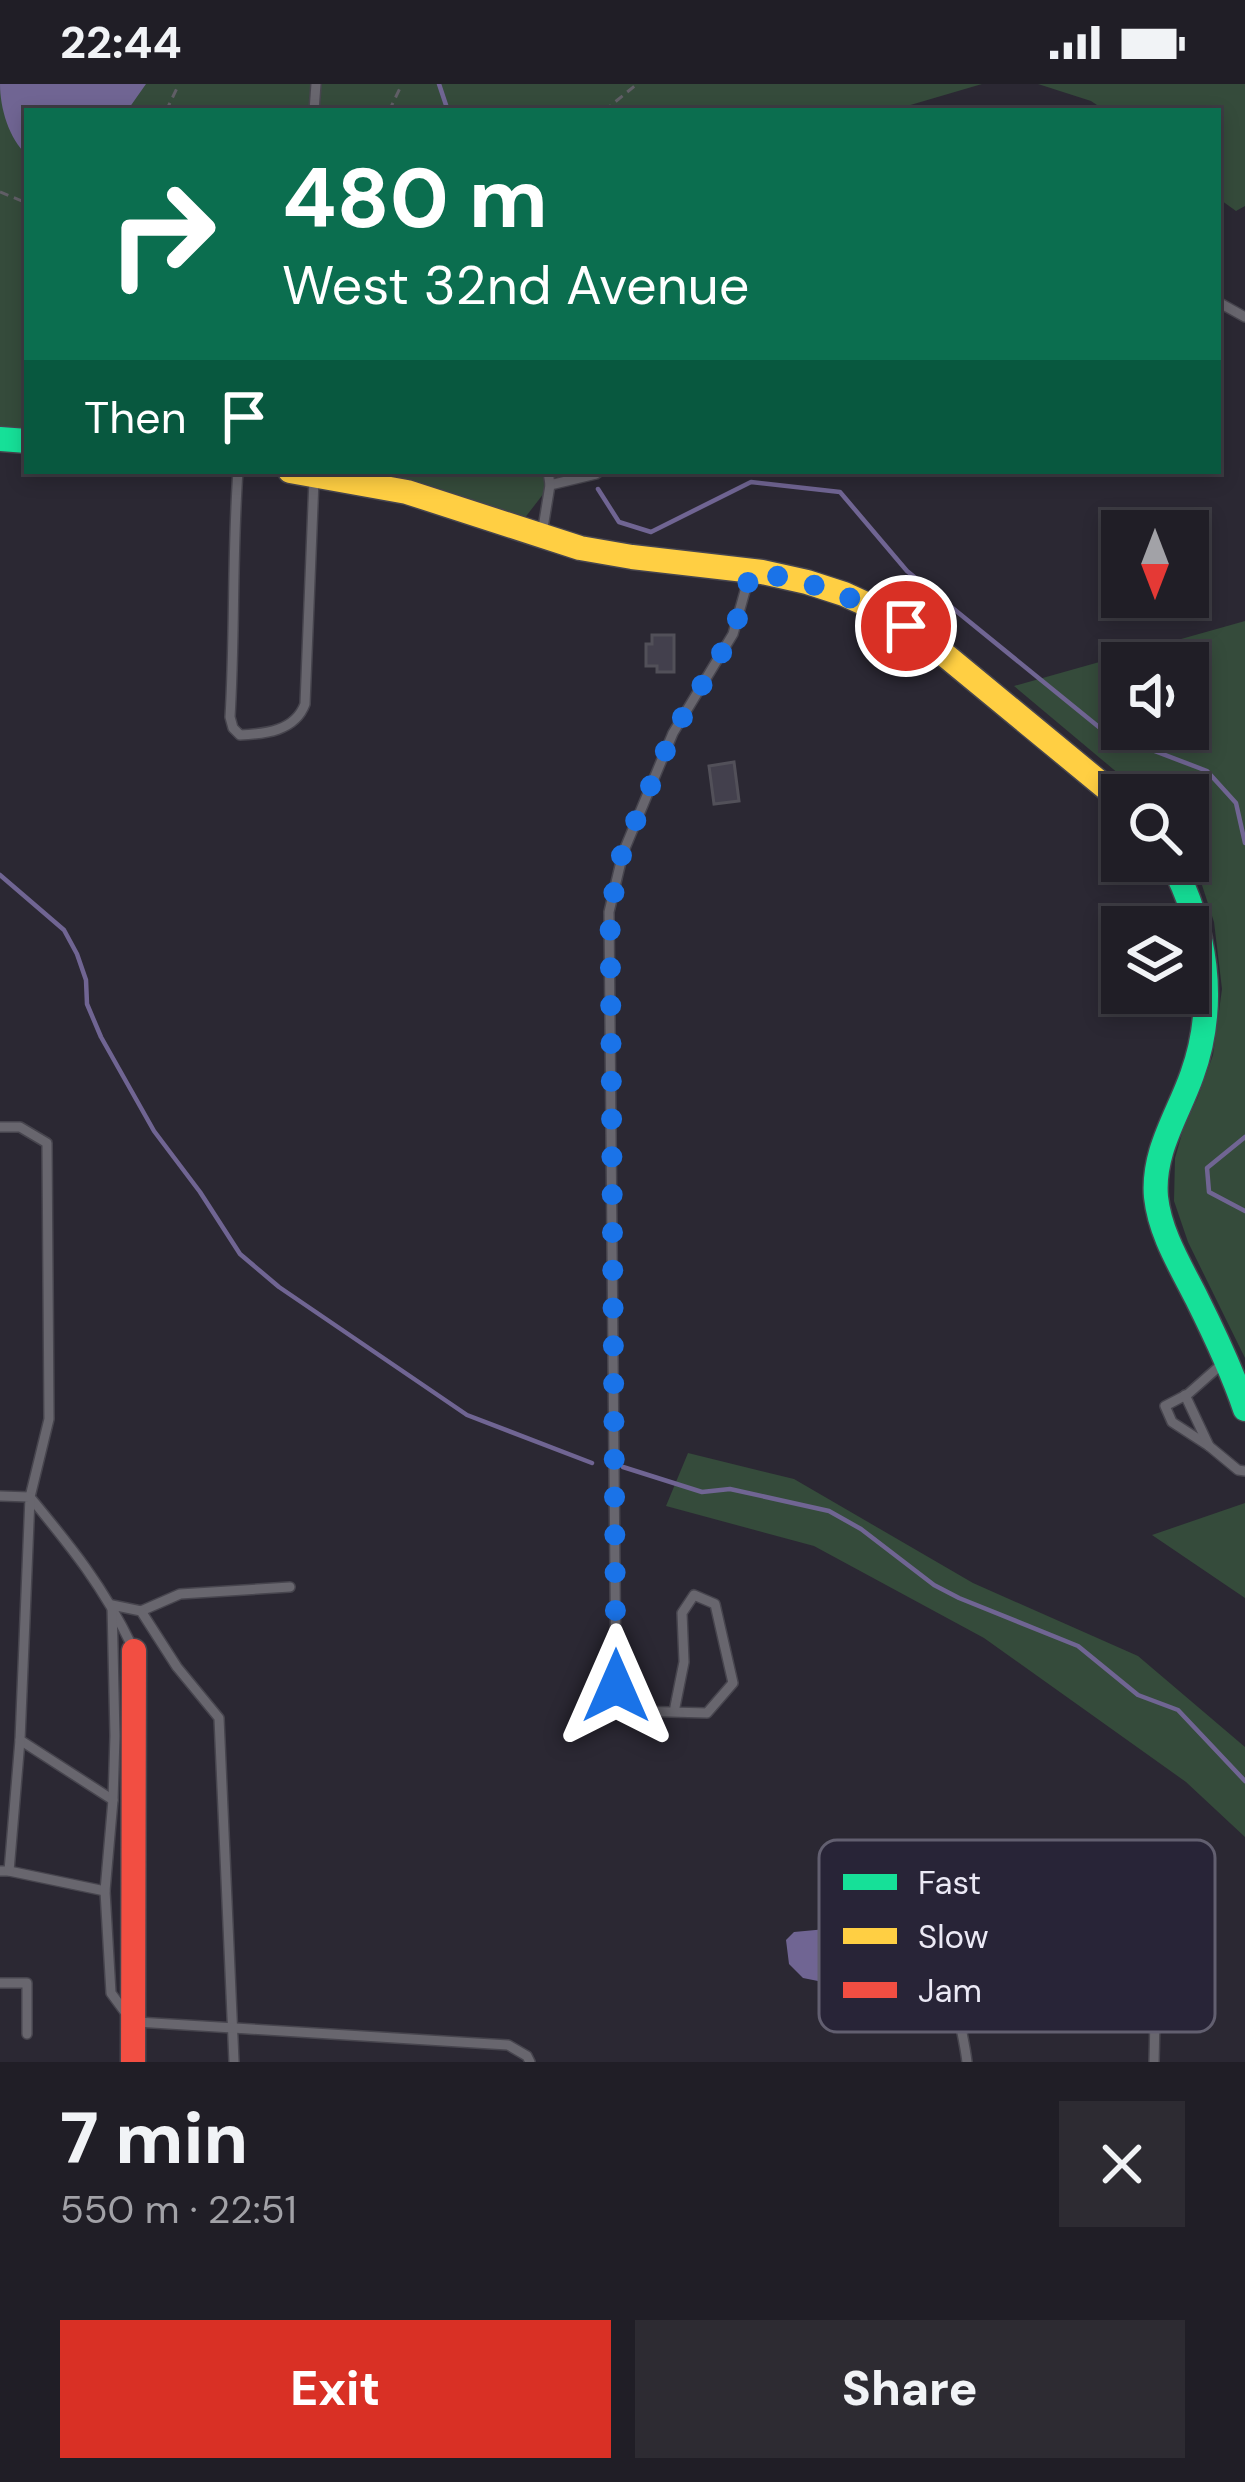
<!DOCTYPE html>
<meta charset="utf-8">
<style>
body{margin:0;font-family:"DM Sans",sans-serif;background:#2d2b32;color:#f1f3f6;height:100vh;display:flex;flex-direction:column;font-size:45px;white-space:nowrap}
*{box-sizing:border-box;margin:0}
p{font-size:39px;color:#a2a2a7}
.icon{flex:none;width:66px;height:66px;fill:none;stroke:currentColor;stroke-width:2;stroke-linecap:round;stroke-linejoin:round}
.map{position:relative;height:1978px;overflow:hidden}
.drawer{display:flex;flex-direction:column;background:#201e26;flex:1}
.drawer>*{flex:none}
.hud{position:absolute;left:24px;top:24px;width:1197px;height:366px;border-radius:0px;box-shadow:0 6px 18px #0003,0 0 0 3px #3d3c43;background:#0b6e4f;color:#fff;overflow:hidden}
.needle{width:78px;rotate:180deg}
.buttons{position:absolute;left:1101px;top:426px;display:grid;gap:24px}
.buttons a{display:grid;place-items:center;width:108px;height:108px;border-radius:0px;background:#201e26;box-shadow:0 6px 18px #0003,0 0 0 3px #3d3c43;font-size:60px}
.pin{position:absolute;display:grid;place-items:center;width:102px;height:102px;color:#fff;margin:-51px;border:6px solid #fff;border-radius:50%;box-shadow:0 3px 12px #0007}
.me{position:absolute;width:132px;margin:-66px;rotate:0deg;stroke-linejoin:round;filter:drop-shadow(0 0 9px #0008)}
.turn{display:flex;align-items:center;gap:42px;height:252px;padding:0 60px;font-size:54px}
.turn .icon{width:156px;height:156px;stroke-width:2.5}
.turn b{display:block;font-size:84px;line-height:102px}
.then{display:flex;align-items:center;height:114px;padding:0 60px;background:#0003;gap:24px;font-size:45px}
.round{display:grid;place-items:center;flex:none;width:126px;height:126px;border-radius:0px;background:#2d2b32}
.summary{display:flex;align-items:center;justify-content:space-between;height:204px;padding:0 60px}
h1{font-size:72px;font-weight:800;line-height:90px}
.primary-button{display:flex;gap:24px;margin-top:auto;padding:24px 60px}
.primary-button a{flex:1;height:138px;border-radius:0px;background:#d93025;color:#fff;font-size:48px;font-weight:800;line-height:138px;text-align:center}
.primary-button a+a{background:#2d2b32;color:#f1f3f6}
.status{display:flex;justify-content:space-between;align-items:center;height:84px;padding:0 60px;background:#201e26;direction:ltr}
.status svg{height:33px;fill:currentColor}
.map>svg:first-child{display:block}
</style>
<div class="status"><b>22:44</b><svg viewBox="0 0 49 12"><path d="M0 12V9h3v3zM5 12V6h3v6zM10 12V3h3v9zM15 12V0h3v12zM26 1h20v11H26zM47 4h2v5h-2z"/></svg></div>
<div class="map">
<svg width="1245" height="1978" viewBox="0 0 1245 1978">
<rect width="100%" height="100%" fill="#2b2833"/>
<g fill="#354b3b" fill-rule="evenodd">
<path d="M0 0H982L890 27H653L641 21 625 27H27V351L0 347Z"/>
<path d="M1038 0H1245V122L1236 127 1218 114V27H1106L1091 17Z"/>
<path d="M286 387H561L517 444Z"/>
<path d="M1245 537V1274L1188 1158 1174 1117 1175 1074 1183 1046 1198 1013 1213 971 1222 905 1214 838 1200 795 1188 771V711H1144L1014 602ZM1188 579V645H1122V579Z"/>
<path d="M688 1369 794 1395 973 1499 1138 1572 1245 1663V1753L1186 1698 984 1554 814 1462 666 1422Z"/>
<path d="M1245 1419V1514L1152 1451Z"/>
</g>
<g fill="#706593">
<path d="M0 0H146L127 27H27V71C9 55 0 24 0 0Z"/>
<path d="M837 1844 880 1854 882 1903 833 1900 803 1894 789 1880 786 1856 794 1848Z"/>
</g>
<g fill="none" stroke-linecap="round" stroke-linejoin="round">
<g stroke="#706593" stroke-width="4.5">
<path d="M439 0 448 27"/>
<path d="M598 405 619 438 651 448 751 398 840 408 907 487 1105 648 1207 687 1236 719 1245 759"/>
<path d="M0 791 64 846 77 870 86 896 87 920 101 953 154 1047 200 1108 240 1170 279 1203 467 1331 592 1379"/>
<path d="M1245 1053 1207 1084 1209 1108 1245 1127"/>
<path d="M623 1383 702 1408 730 1405 829 1427 861 1445 934 1501 959 1514 1078 1562 1138 1611 1178 1626 1245 1697"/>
</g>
</g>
<g fill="#43404d" stroke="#525059" stroke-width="3">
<path d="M652 551H674V588H657V582H646V560H652Z"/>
<path d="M734 678 739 717 714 720 709 682Z"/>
</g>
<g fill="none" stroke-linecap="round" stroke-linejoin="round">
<defs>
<g id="lane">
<path d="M314 27 316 0"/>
<path d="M1218 218 1245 233"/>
<path d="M238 387C232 469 235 551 230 633L233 644 240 651C265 650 295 647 305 620L314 395"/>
<path d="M550 401 596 390 600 387"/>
<path d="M542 450 550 401 548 387"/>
<path d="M0 1043H20L47 1059 49 1335 30 1413C72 1464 103 1502 132 1562"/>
<path d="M1223 1279 1188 1310 1165 1322 1172 1338 1209 1362 1238 1386 1245 1387"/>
<path d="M1185 1311 1209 1362"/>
<path d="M0 1412 30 1413 20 1656 113 1716"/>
<path d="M141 1527 180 1510 290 1503"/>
<path d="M674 1628 684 1578 682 1529 694 1511 715 1520 733 1599 707 1629 634 1627 616 1602 609 828 623 769 673 649 733 550 750 489"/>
<path d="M0 1787H9L105 1807"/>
<path d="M9 1787 20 1656"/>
<path d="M1051 1864 1090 1885 1152 1884"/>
<path d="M953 1898 1023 1904C1048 1893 1060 1840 1070 1814"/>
<path d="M0 1899H27V1950"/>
<path d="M125 1928 111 1909 105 1807 113 1716 115 1652 112 1521 141 1527 177 1583 219 1634 234 1978"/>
<path d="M137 1938 508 1961 527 1972 530 1978"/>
<path d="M967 1978C963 1943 950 1910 953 1875 953 1866 955 1855 961 1848 980 1825 1082 1812 1114 1805 1127 1808 1138 1815 1144 1827 1157 1854 1155 1945 1154 1978"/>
</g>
<g id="fast">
<path d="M0 355 27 357"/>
<path d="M1171 777C1206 843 1218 919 1192 991 1178 1031 1152 1068 1156 1113 1160 1150 1181 1183 1197 1215 1215 1251 1232 1287 1245 1325"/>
</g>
<path id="slow" d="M290 387 407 408 580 464 632 473 762 488 807 498 844 510 879 526 928 557 1122 717"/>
<path id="jam" d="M133 1978 134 1567"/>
</defs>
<use href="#lane" stroke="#47454e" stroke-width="12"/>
<use href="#fast" stroke="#47454e" stroke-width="27"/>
<use href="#slow" stroke="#47454e" stroke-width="27"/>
<use href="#jam" stroke="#47454e" stroke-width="27"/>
<g stroke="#605e66" stroke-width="3" stroke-dasharray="9 6" stroke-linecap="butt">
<path d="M166 27 179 0"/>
<path d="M389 27 402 0"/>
<path d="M604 27 637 0"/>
<path d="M0 108 27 119"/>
</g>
<use href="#lane" stroke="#68666e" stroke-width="9"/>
<use href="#fast" stroke="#16e098" stroke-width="24"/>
<use href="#slow" stroke="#ffcf43" stroke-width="24"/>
<use href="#jam" stroke="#f24e42" stroke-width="24"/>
</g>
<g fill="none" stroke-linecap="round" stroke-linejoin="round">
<path stroke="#1a73e8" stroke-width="21" stroke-dasharray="0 37.8" d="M616 1602 610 828 622 769 673 649 733 550 751 488C810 496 853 512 906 542"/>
</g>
<rect x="819" y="1756" width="396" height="192" rx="18" fill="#282437" stroke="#625f70" stroke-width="3"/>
<rect x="843" y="1790" width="54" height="16" fill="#16e098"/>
<rect x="843" y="1844" width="54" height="16" fill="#ffcf43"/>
<rect x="843" y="1898" width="54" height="16" fill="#f24e42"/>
<g font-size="33" fill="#ebe9f5">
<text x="918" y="1810">Fast</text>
<text x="918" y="1864">Slow</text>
<text x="918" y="1918">Jam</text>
</g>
</svg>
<div class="buttons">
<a><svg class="needle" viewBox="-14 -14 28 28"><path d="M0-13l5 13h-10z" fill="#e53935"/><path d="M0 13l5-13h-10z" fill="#a2a2a7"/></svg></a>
<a><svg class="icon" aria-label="sound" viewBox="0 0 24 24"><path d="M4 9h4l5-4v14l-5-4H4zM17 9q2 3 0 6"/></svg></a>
<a><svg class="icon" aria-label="search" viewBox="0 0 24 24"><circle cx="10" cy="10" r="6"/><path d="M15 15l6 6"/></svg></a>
<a><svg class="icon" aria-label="layers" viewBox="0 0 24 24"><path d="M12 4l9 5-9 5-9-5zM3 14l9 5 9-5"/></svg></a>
</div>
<div class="pin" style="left:906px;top:542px;background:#d93025"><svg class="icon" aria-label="arrive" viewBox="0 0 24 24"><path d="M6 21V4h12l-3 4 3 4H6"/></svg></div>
<svg class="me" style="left:616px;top:1602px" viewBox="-20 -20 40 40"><path d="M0-17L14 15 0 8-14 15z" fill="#1a73e8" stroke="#fff" stroke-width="4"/></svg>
<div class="hud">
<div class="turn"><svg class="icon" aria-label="right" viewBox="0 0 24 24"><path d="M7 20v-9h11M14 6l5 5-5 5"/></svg><div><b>480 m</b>West 32nd Avenue</div></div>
<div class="then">Then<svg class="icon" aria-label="arrive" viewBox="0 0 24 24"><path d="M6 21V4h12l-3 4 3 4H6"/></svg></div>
</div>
</div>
<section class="drawer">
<div class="summary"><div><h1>7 min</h1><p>550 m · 22:51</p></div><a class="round"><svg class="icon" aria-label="close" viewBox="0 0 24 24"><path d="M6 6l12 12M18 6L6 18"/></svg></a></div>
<div class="primary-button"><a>Exit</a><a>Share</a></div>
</section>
